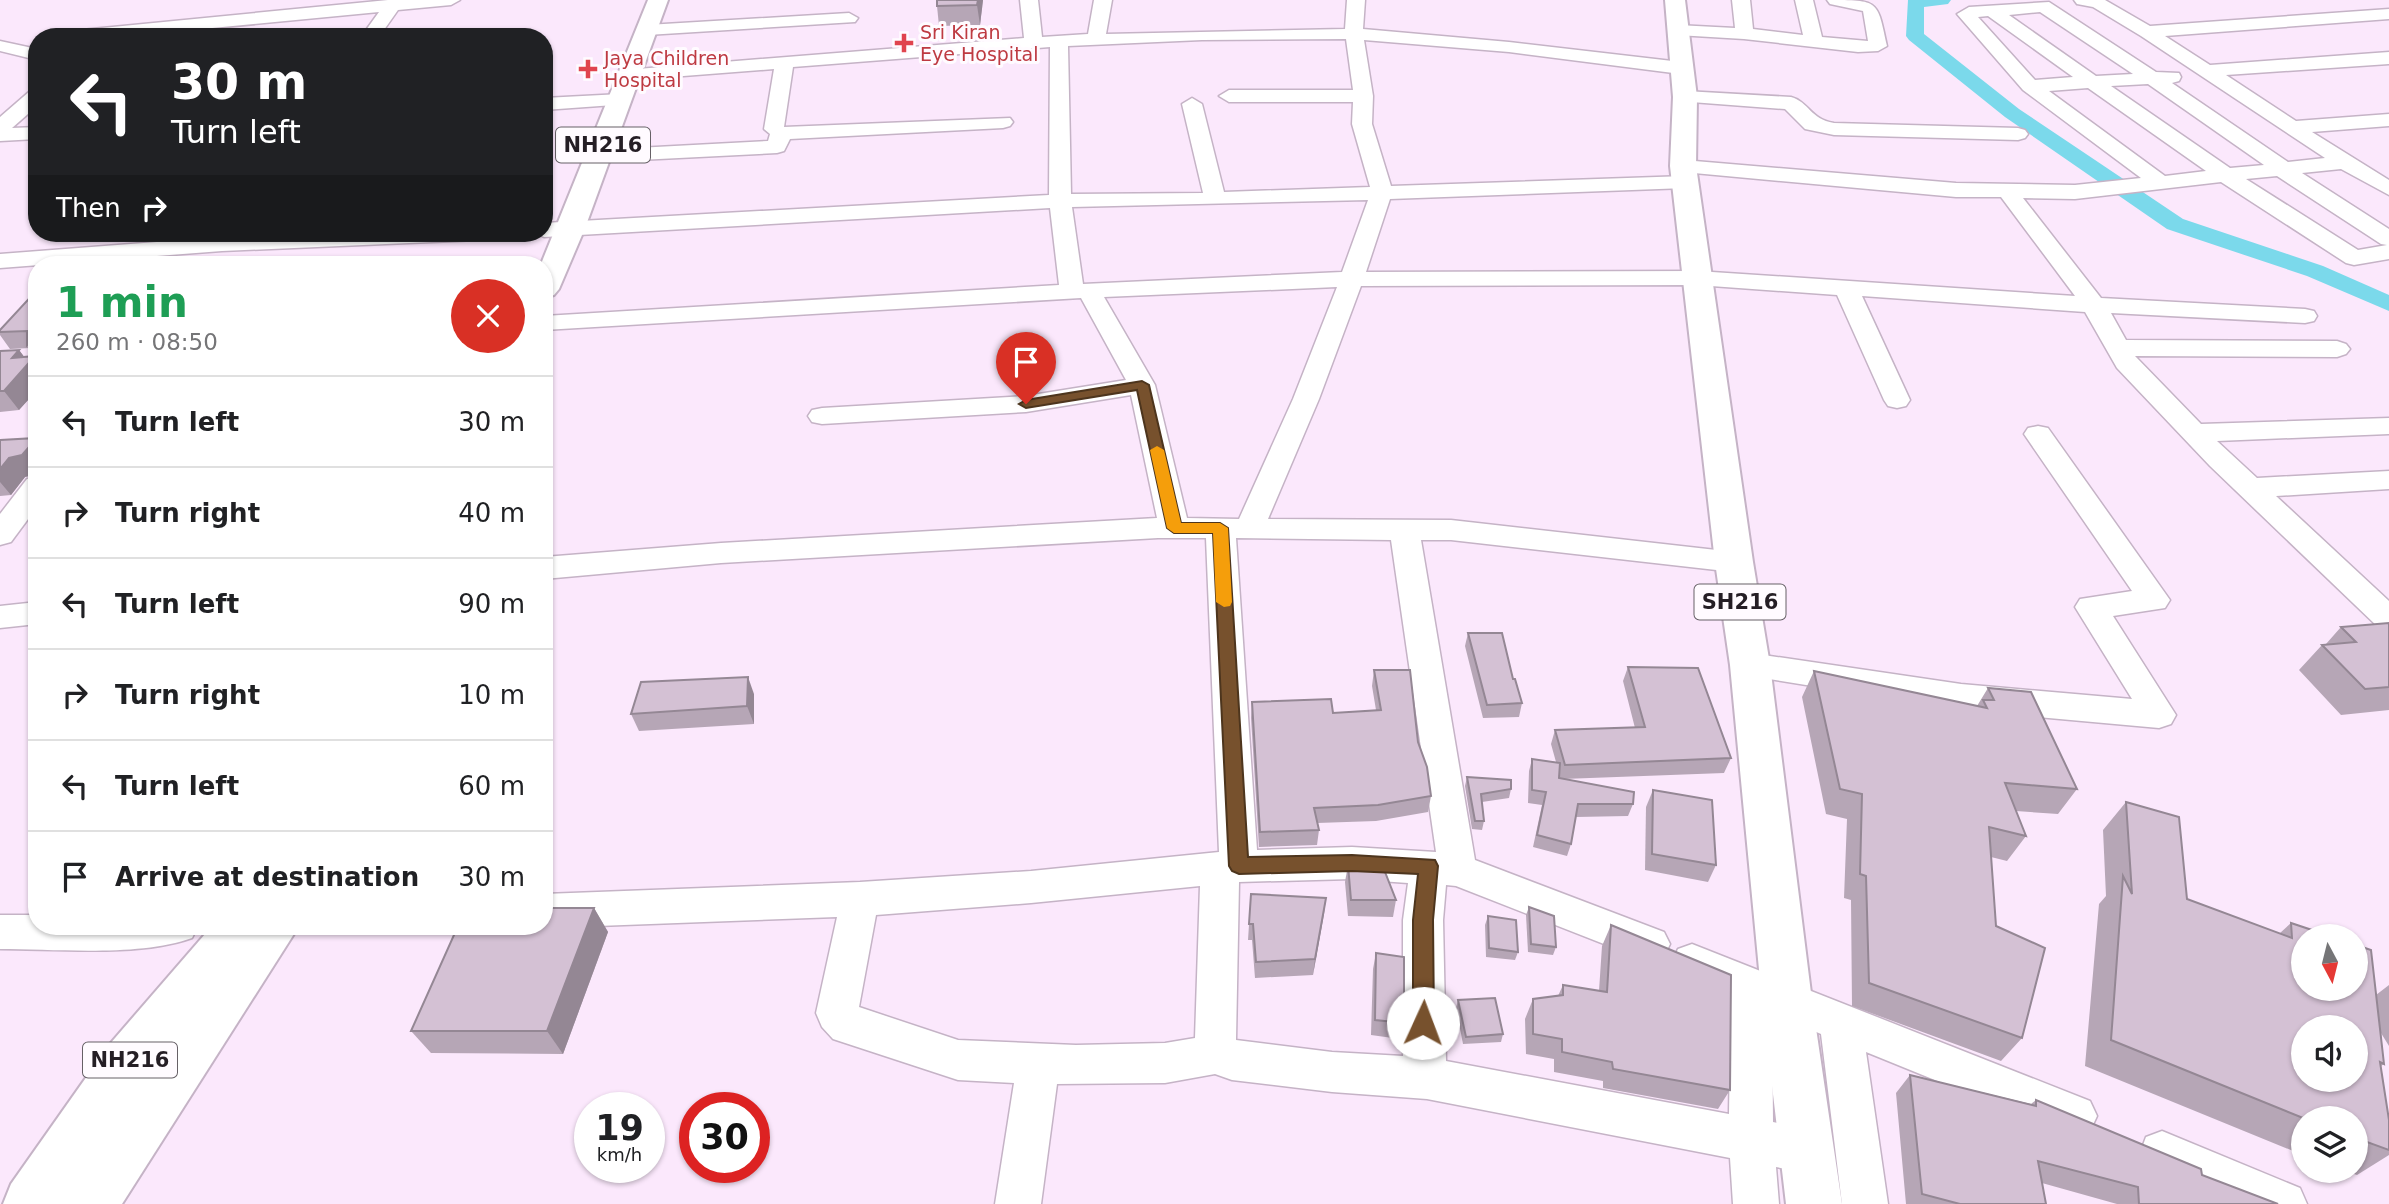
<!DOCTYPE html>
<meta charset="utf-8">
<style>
body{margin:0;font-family:"DejaVu Sans",sans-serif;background:#f6f6f6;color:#202124;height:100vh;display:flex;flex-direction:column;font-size:26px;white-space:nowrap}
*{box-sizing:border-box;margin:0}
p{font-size:23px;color:#757577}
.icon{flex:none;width:38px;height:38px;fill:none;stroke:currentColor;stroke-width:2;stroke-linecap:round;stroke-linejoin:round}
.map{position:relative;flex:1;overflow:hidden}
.side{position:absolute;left:28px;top:256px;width:525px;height:679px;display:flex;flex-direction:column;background:#fff;border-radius:28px;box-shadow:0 2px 5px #0004}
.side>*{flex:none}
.top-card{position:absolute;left:28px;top:28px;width:525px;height:214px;border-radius:28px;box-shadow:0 2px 5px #0004;background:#202124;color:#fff;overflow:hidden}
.needle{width:46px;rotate:173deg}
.controls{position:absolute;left:2291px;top:924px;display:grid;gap:14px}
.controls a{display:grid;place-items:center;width:77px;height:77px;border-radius:50%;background:#fff;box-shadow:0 2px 5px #0004;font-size:35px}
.speed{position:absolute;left:574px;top:1092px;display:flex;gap:14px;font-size:35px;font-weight:700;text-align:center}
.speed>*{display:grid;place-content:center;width:91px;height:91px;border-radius:50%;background:#fff;box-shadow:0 2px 5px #0004;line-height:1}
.speed small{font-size:18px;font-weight:400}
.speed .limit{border:10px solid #d22;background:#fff;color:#111}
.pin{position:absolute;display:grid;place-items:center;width:60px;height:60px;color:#fff;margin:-72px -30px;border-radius:50% 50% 50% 0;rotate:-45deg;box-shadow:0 0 7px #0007}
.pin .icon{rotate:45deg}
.me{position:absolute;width:77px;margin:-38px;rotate:2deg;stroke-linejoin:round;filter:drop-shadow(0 0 5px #0008)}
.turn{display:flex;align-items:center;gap:24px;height:147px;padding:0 28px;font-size:32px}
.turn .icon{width:91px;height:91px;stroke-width:2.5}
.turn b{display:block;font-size:49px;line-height:60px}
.then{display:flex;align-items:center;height:66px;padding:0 28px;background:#0003;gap:14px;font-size:26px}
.round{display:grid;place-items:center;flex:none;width:74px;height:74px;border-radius:37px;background:#f6f6f6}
.summary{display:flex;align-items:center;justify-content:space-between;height:119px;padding:0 28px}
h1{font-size:42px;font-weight:700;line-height:52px;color:#1e9e55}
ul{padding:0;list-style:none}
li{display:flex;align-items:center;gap:21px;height:91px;padding:0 28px;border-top:2px solid #e0e0e0}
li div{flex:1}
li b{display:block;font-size:26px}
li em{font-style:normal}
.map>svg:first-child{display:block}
</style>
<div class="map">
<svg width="2389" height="1204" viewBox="0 0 2389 1204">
<rect width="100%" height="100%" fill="#fbe8fc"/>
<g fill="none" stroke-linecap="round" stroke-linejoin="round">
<path fill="#7bd9eb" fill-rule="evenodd" d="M1908 0H1951L1948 4 1924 7V34L2019 109 2183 219 2323 266 2389 295V311L2307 276 2167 229 2005 117 1909 40 1906 36Z"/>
<defs>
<g id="minor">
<path d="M388 0H460L451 5 398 10 379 37H361L379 12 120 37H52L61 32Z"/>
<path d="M1020 0H1038L1042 37 1088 34 1094 0H1112L1106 34 1345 29 1347 0H1365L1363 29 1509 42 1681 62 1690 68 1681 74 1509 52 1364 40 1373 96 1372 124 1391 186 1686 176 1694 177 1697 182 1694 187 1686 188 1390 199 1366 272 1697 271 2075 296 2001 197H1956L1683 172 1676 170 1672 166 1676 162 1683 160 1956 183 2075 185 2141 178 2023 90 1957 14 1969 7 2049 2 2156 72 2179 73 2181 77 2179 81 2172 83 2288 162 2325 158 2141 36 2093 7 2077 4 2074 0H2105L2150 26 2389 9V19L2165 36 2210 65 2389 52V64L2226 75 2296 121 2389 114V126L2312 132 2389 180V195L2341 169 2302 173 2389 229V259L2354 265 2346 263 2221 182 2075 199 2023 198 2101 298 2305 309 2314 311 2317 316 2314 321 2305 323 2111 313 2126 340 2337 341 2346 344 2350 349 2346 354 2337 357 2135 356 2201 424 2389 418V434L2217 441 2257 478 2389 471V489L2276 496 2389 601V630L2378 627 2210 466 2117 368 2085 312 1862 296 1910 400 1906 406 1897 408 1888 406 1884 400 1837 295 1697 285 1361 286 1319 399 1268 519 1451 520 1734 552 1745 555 1749 562 1745 569 1734 572 1451 540H1421L1475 860 1664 932 1670 944 1664 956 1650 962 1456 886 1446 885 1443 920 1446 1061 1729 1114 1731 996 1678 975 1672 962 1678 949 1692 944 2090 1101 2097 1116 2090 1131 2075 1137 1866 1052 1888 1204H1842L1821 1034 1772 1013 1773 1122 1808 1129 1824 1135 1830 1151 1824 1167 1808 1173 1776 1167 1779 1204H1733L1730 1158 1427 1099 1332 1092 1232 1080 1215 1074 1165 1083 1057 1084 1041 1204H995L1014 1083 958 1080 833 1039 822 1027 816 1013 837 917 544 928 538 926H544V894L860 882 1031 871 1219 852 1206 538H1158L721 563 544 579V557L721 543 1157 518 1131 395 1026 412 822 424 812 422 808 416 812 410 822 408 1026 396 1126 380 1081 298 544 330V316L1059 285 1050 208 544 237 535 233H544V223L1049 195 1050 47 793 67 784 127 1010 118 1013 122 1010 126 1003 128 790 139 784 151 777 153 599 162 592 160 589 156 592 152 599 150 768 141 770 134 764 129 774 69 632 80 623 74 625 70 1024 38ZM2040 12 2133 74 2096 76 2009 15ZM1988 16 2073 77 2035 80 1978 17ZM1346 39 1353 90H1229L1219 96 1229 102H1353L1352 124 1370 187 1224 192 1202 104 1192 98 1182 104 1203 193 1071 194 1068 46 1202 40ZM2148 84 2264 165 2230 168 2111 86ZM2088 88 2206 171 2165 176 2049 91ZM2277 176 2381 244 2387 245 2358 250 2246 179ZM1368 200 1342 272 1083 284 1072 207ZM1337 287 1293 399 1239 519 1187 518 1155 385 1104 297ZM1236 538 1391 540 1436 852 1352 847 1257 850ZM1352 879 1408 883 1403 920V1056L1332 1052 1236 1040 1239 882ZM1200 886 1195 1038 1165 1043 1076 1045 958 1040 859 1007 876 915 1031 903Z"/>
<path d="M1732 0H1750L1753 29 1803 35 1795 0H1813L1822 37 1868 41 1863 11 1830 4 1827 0C1880 0 1877 0 1887 46L1878 51 1858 52 1744 39 1677 35 1668 30 1677 25 1735 28Z"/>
<path d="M849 13 858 18 855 22 647 35 638 30 647 25Z"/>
<path d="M0 41 37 49V60L0 51Z"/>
<path d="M37 89V106L12 128 37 127V139L0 141V117L30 91Z"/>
<path d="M1685 91 1791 97C1809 102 1810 119 1834 123L2018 128 2025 130 2028 134 2025 138 2018 140 1834 135 1805 129 1785 109 1678 101 1675 97 1678 93Z"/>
<path d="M621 94 631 100 628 104 544 110V98Z"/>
<path d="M324 233H489L486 238 478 240 222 251 0 268V254L222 237Z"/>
<path d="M2038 426 2048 428 2170 600 2165 608 2113 616 2176 715 2171 724 2159 728 1961 710 1738 674 1733 665 1738 656 1750 653 1961 684 2132 699 2075 607 2080 599 2132 591 2024 434 2028 428Z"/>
<path d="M37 477V507L11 542 0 545V514L27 479Z"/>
<path d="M37 602V624L0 628V606Z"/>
<path d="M0 915H37V926H198L192 938C140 957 56 949 0 949Z"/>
<path d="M2162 1131 2300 1188 2307 1204H2229L2146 1169 2140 1153 2146 1137Z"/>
</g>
<path id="major" d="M1665 0H1685L1697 97 1696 166 1753 562 1770 665 1812 1001 1842 1204H1786L1762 1001 1730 665 1715 562 1670 166 1673 97Z"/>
<g id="highway">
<path d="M648 0H668L585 228 559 289 554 295 544 298V264H541Z"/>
<path d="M212 926H299L122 1204H3L11 1184 109 1045Z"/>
</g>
</defs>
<use href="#minor" stroke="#c5b3c6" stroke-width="3"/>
<use href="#major" stroke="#c5b3c6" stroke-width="4"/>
<use href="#highway" stroke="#c5b3c6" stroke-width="4"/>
<use href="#minor" fill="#fff" fill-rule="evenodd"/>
<use href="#major" fill="#fff" fill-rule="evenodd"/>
<use href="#highway" fill="#fff" fill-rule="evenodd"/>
</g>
<g fill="#b6a6b6">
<path d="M937 0H983L980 25 939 26 937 6Z"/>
<path d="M37 290V358L30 348 10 349 0 335V330Z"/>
<path d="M19 350 24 357 35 356 37 359V390L19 410 0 412V351Z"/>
<path d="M0 440 25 477 11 495 0 496Z"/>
<path d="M2389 623V710L2341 715 2299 670 2322 645 2326 644 2341 627Z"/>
<path d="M1468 633 1513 679 1522 703 1519 717 1483 718 1465 646Z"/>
<path d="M1628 667 1731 758 1724 773 1563 779 1633 804 1628 816 1576 817 1571 844 1567 856 1533 847 1542 805 1528 803 1529 771 1532 759 1556 762 1551 744 1555 730 1635 728 1623 681Z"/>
<path d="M1374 670 1418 742 1431 796 1428 812 1376 821 1317 823 1319 830 1317 845 1259 847 1251 718 1252 702 1333 713 1376 710 1372 686Z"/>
<path d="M1814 671 1977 706 1988 688 2077 789 2058 814 2016 811 2026 836 2007 861 1991 857 1996 926 2022 1038 2001 1061 1852 1006 1851 900 1844 898 1847 819 1826 814 1802 697Z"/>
<path d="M754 694V724L639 731 631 714Z"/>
<path d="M1467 777 1511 789 1509 798 1482 802 1484 821 1482 830 1472 829 1465 786Z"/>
<path d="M1653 790 1716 865 1708 882 1645 870 1646 807Z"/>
<path d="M2126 802 2187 899 2279 934 2291 923 2376 995 2389 985V1046L2381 1033 2384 1064 2381 1066 2389 1120V1155L2357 1175 2345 1171H2356V1118H2303V1155L2085 1066 2099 904 2106 896 2103 830Z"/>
<path d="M1348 865 1396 900 1393 917 1348 916 1345 882Z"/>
<path d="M1251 894 1326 898 1313 975 1255 978 1252 940H1248Z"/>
<path d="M1529 907 1556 947 1553 955 1528 952 1526 915Z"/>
<path d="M594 908 608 932 563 1054 431 1053 411 1031Z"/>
<path d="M1488 916 1518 952 1515 960 1486 957 1485 925Z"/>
<path d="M1611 925 1730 1090 1718 1109 1603 1088V1081L1554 1072V1059L1526 1054 1525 1019 1533 999 1558 996 1563 985 1599 991 1602 946Z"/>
<path d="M1376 953 1404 1023 1400 1039 1371 1035 1373 969Z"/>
<path d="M1458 1000 1503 1034 1501 1042 1463 1044 1456 1008Z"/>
<path d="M1910 1075 2031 1104 2036 1100 2202 1175 2278 1204H2117L2042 1183 2046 1204H1906L1896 1093Z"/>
</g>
<g fill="#948794">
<path d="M978 0H983L980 25 977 5Z"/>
<path d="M37 334V358L27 345Z"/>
<path d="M19 350 29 363 35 356 37 359V390L19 410 4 391 12 358Z"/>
<path d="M37 439V475L25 477 11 495 0 482V469L9 458Z"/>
<path d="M748 677 754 694V724L747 706Z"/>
<path d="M1326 898 1324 914 1313 975 1315 959Z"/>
<path d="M594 908 608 932 563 1054 547 1031Z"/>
</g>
<g fill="#d4c1d4" stroke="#948794" stroke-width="2" fill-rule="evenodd">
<path d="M937 0H978L977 5 937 6Z"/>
<path d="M37 290V334L27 345V331L0 332V330Z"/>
<path d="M19 350 12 358 35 356 4 391H0V351Z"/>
<path d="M37 438 22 455 9 458 0 469V440Z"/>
<path d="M2389 623V687L2365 689 2322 645 2356 642 2341 627Z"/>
<path d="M1468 633H1502L1513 679H1515L1522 703 1487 705Z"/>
<path d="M1628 667 1698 668 1731 758 1565 765 1555 730 1645 727Z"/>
<path d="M1374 670H1410L1418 742 1427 767 1431 796 1378 805 1314 808 1319 830 1260 832 1252 702 1331 699 1333 713 1381 710Z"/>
<path d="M1814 671 1987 708 1983 700H1994L1988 688 2031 692 2077 789 2005 783 2026 836 1989 827 1996 926 2045 948 2022 1038 1869 983 1866 876 1860 874 1862 794 1840 789Z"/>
<path d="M748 677 747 706 631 714 641 682Z"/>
<path d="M1532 759 1560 763 1559 778 1634 792 1633 804H1578L1571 844 1537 835 1546 792 1532 790Z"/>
<path d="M1467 777 1511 780V789L1481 794 1484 821H1475Z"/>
<path d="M1653 790 1712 800 1716 865 1652 854Z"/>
<path d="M2126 802 2179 817 2187 899 2292 938 2291 923 2330 936H2303V989H2356V945L2371 950 2384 1064 2380 1062 2389 1120V1150L2356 1138V1118H2303L2111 1040 2123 876 2132 894ZM2303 1027H2356V1080H2303Z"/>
<path d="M1348 865 1383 867 1396 900H1351Z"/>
<path d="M1251 894 1326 898 1315 959 1256 962 1253 924H1249Z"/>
<path d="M1529 907 1554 916 1556 947 1531 944Z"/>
<path d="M544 908H594L547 1031H411L458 926H544Z"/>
<path d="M1488 916 1516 920 1518 952 1489 948Z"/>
<path d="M1611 925 1731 975 1730 1090 1613 1069 1612 1062 1562 1052V1039L1533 1034V999L1563 995V985L1607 992Z"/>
<path d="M1376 953 1404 957V1023L1375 1020Z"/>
<path d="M1495 998 1503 1034 1466 1037 1458 1000Z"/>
<path d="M1910 1075 2036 1106V1100L2201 1169 2202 1175 2278 1204H2139L2138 1187 2038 1161 2046 1204H1960L1922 1194Z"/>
</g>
<path fill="#77512d" stroke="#4d351d" stroke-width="2" d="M1142 381 1149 385 1181 523H1220L1228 528 1248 857 1352 855 1435 860 1438 866 1433 920 1434 1023 1431 1030 1423 1033 1416 1030 1413 1023V920L1418 874 1352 871 1239 874 1232 871 1229 866 1213 533H1174L1167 528 1137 390 1026 408 1019 404 1026 400Z"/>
<path fill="#f59e0b" d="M1157 446 1164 450 1181 523H1220L1228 528 1232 602 1230 606 1224 607 1216 602 1213 533H1174L1167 528 1150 450Z"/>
<g fill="#e0444e" stroke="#fffbff" stroke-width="2.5">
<path d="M900.5 32.5h7v7h7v7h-7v7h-7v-7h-7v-7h7z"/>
<path d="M584.5 58.5h7v7h7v7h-7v7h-7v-7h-7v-7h7z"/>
</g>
<g text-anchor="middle" stroke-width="6" stroke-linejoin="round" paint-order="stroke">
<g font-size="19" fill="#be3a42" stroke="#fffbff" text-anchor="start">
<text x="920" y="39">Sri Kiran<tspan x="920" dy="22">Eye Hospital</tspan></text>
<text x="604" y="65">Jaya Children<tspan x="604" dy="22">Hospital</tspan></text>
</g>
<g fill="#fffbff" stroke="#666066" stroke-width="2">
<rect x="556" y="127.5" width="94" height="35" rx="5"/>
<rect x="1694.5" y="584.5" width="91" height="35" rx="5"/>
<rect x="83" y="1042.5" width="94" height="35" rx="5"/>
</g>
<g font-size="21" font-weight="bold" fill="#251e25">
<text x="603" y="152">NH216</text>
<text x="1740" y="609">SH216</text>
<text x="130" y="1067">NH216</text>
</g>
</g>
</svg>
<div class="controls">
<a><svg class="needle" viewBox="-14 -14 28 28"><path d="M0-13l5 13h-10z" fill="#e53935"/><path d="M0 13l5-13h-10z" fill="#757577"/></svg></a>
<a><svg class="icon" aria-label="sound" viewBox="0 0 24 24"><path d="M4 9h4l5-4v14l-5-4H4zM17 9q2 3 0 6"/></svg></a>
<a><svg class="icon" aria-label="layers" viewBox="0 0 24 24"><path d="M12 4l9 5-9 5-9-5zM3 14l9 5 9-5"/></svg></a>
</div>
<div class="speed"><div>19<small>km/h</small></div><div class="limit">30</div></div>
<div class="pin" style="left:1026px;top:404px;background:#d93025"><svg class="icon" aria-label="arrive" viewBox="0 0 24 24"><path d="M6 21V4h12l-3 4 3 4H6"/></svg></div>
<svg class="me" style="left:1423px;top:1023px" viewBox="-20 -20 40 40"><circle r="19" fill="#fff"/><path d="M0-13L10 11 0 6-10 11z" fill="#77512d"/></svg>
<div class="top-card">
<div class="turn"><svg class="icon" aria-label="left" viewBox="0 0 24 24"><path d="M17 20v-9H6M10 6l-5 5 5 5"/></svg><div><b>30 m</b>Turn left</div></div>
<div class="then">Then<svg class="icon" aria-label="right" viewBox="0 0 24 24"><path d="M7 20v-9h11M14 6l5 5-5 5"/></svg></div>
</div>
<section class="side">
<div class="summary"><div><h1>1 min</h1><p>260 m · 08:50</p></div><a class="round" style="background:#d93025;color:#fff"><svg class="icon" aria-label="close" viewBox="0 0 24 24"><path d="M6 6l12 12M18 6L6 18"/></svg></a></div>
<ul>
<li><svg class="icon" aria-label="left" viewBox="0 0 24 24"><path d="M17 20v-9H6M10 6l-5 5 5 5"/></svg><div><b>Turn left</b></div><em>30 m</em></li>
<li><svg class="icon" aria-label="right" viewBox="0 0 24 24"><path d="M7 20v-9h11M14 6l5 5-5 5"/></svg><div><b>Turn right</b></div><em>40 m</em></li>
<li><svg class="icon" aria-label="left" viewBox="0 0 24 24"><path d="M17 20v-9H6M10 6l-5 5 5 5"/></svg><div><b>Turn left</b></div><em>90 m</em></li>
<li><svg class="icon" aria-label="right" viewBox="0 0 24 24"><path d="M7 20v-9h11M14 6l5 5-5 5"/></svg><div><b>Turn right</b></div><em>10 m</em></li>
<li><svg class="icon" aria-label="left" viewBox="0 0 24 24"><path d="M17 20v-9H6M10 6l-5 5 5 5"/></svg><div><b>Turn left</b></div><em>60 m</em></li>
<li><svg class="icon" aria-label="arrive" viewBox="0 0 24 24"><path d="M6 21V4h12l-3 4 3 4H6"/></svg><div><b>Arrive at destination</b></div><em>30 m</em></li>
</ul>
</section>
</div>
